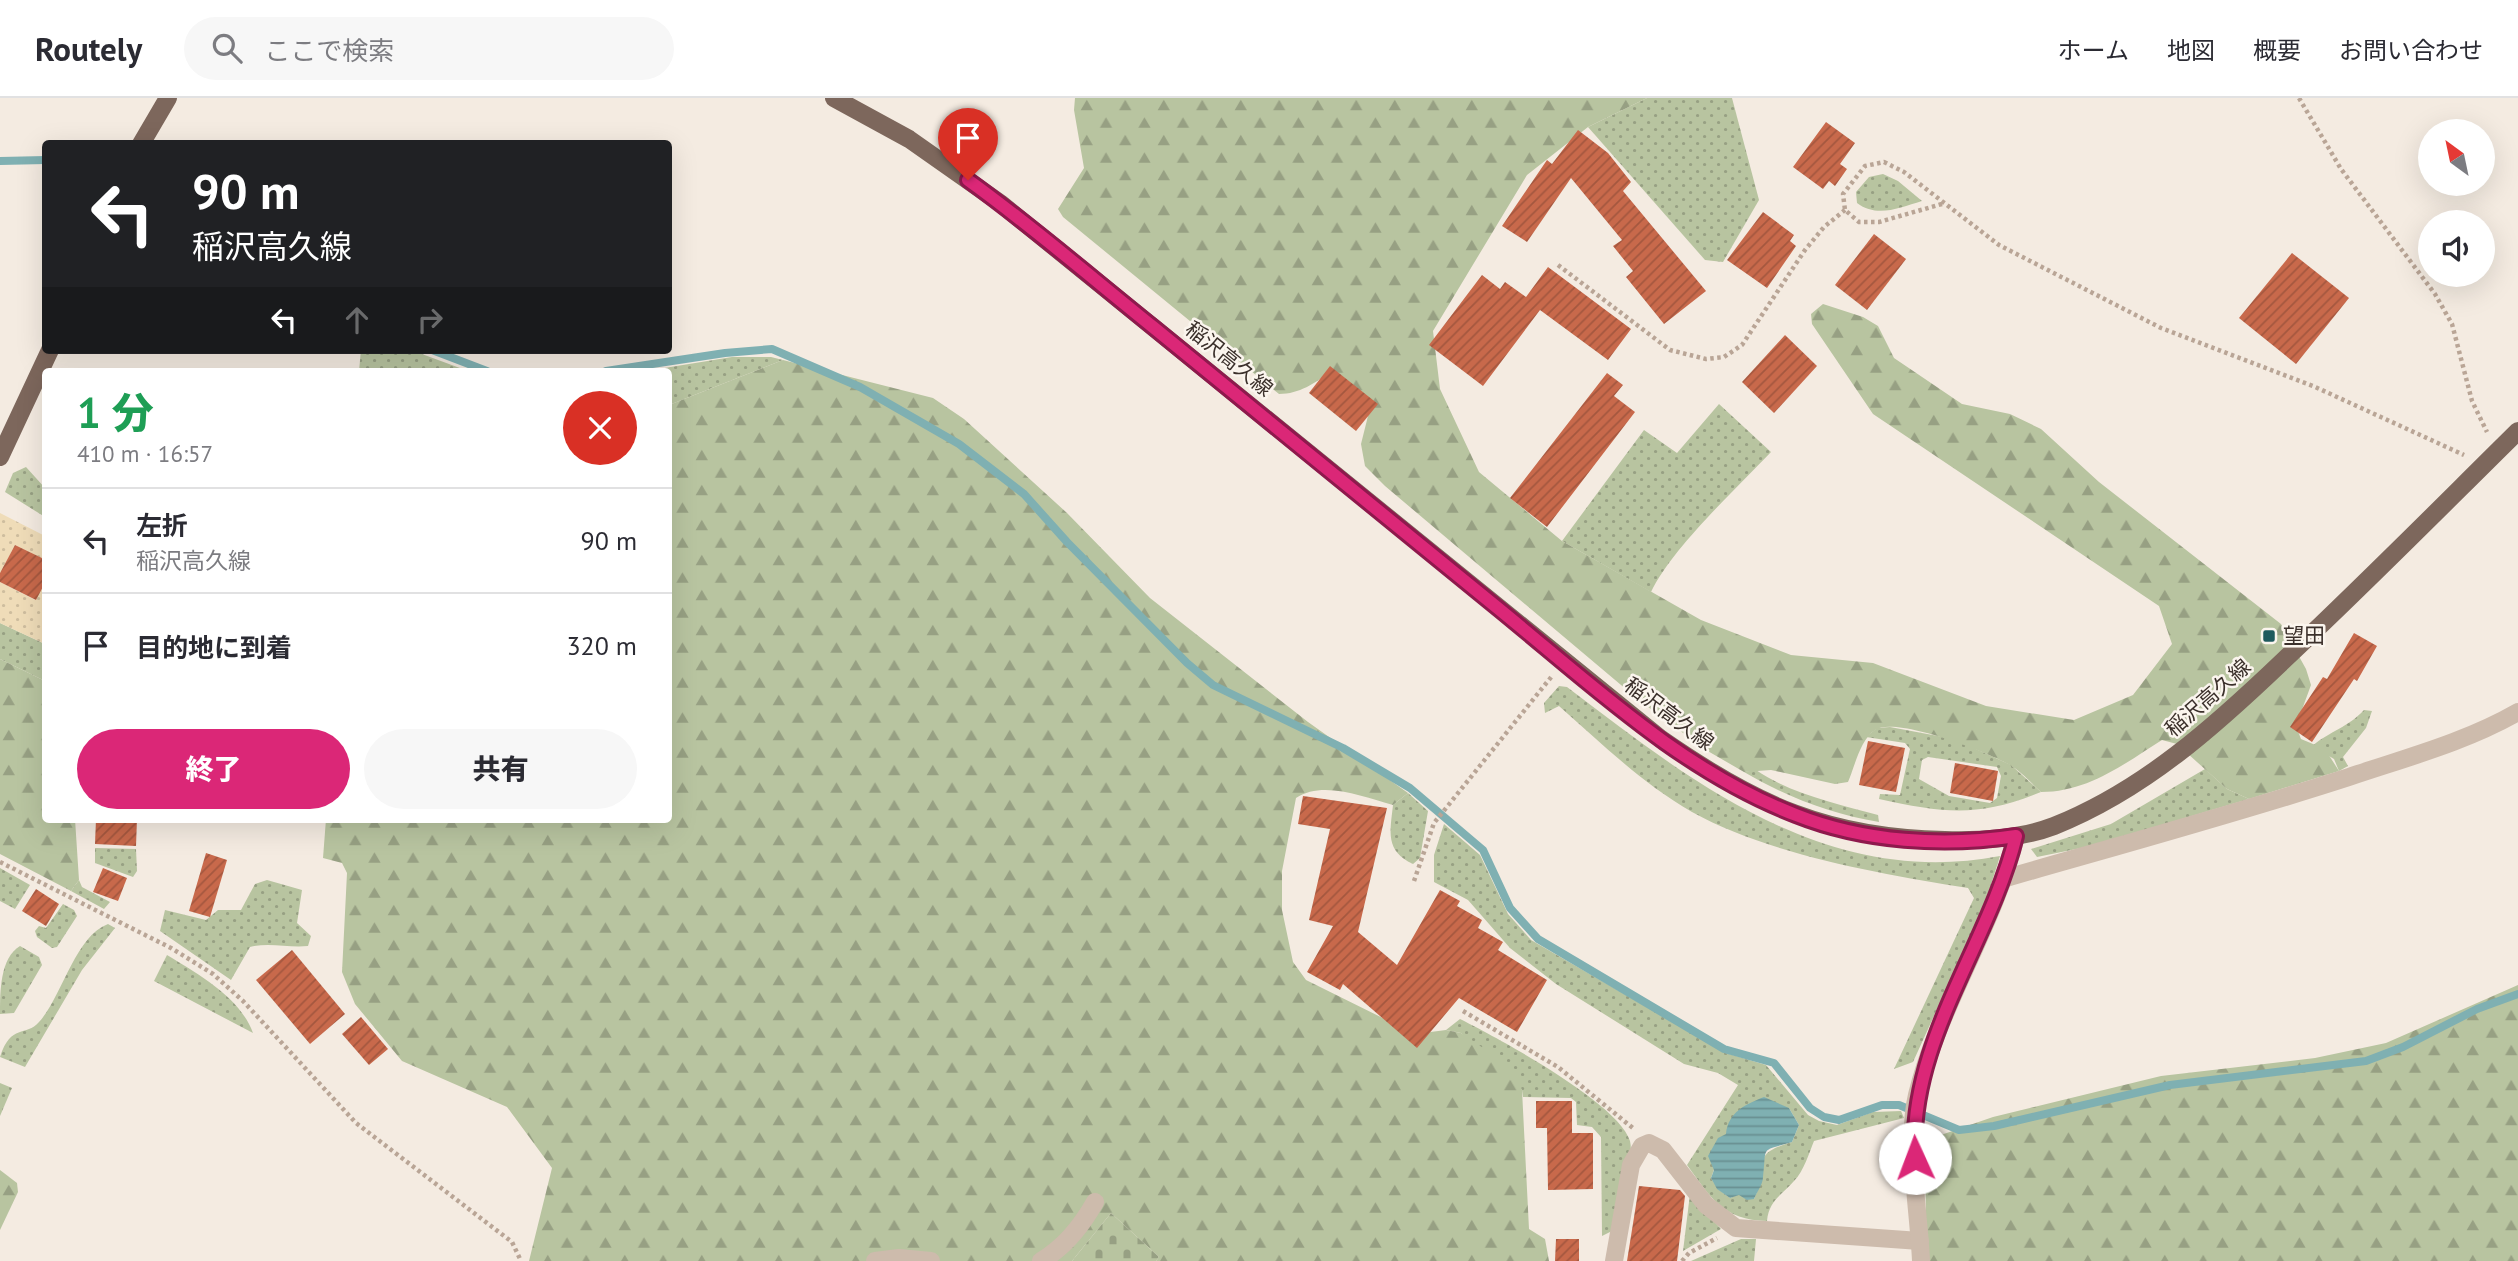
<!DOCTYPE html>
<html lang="ja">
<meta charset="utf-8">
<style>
body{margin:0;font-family:"PT Sans","Noto Sans JP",sans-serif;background:#f7f7f7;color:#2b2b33;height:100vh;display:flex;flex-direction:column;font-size:26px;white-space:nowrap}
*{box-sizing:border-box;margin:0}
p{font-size:23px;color:#7c7c81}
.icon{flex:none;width:38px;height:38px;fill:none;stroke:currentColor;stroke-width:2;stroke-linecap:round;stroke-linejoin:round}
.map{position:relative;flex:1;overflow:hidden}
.sheet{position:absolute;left:42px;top:270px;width:630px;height:455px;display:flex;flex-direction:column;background:#fff;border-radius:7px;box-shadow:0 7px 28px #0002}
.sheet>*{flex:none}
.guide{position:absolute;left:42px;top:42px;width:630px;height:214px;border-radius:7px;box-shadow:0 7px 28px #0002;background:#202124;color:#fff;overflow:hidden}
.needle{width:46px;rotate:327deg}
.tools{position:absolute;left:2418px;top:21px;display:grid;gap:14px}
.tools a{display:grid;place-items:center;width:77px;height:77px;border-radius:50%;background:#fff;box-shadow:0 7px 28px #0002;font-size:35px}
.pin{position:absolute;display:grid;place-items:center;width:60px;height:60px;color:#fff;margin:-72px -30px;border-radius:50% 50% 50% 0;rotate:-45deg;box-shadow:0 0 7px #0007}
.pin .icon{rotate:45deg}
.me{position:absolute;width:77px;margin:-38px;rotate:358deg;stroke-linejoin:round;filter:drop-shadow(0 0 5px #0008)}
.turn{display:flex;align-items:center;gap:24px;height:147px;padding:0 35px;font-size:32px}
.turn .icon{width:91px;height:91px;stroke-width:2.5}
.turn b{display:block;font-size:49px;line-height:60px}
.lanes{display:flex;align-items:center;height:66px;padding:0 35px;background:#0003;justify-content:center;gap:35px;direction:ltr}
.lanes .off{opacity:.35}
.round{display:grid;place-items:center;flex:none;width:74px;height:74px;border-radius:37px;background:#f7f7f7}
.overview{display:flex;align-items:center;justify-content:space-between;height:119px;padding:0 35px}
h1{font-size:42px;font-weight:800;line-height:52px;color:#1e9e55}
.primary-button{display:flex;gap:14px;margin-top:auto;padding:14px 35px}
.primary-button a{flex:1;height:80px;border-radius:42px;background:#db2777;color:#fff;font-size:28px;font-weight:800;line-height:80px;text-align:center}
.primary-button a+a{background:#f7f7f7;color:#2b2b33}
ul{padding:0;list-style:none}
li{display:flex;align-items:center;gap:21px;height:105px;padding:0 35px;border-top:2px solid #e1e1e2}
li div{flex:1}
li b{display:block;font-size:26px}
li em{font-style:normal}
header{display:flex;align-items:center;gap:42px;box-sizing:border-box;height:98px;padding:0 35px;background:#fff;border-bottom:2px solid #e1e1e2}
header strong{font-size:33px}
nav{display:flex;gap:38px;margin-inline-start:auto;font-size:24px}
.search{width:490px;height:63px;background:#f7f7f7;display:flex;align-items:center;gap:18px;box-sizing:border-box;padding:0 24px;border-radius:38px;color:#7c7c81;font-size:26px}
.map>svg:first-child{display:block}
</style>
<header>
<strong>Routely</strong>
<div class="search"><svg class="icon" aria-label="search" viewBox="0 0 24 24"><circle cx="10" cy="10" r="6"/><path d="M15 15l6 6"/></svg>ここで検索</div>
<nav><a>ホーム</a><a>地図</a><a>概要</a><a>お問い合わせ</a></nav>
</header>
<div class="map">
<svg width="2518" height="1163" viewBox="0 0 2518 1163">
<defs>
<pattern id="grass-dots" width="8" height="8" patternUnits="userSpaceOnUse" patternTransform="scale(1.75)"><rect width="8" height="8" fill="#b8c4a0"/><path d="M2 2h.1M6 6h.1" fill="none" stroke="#97a083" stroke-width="1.8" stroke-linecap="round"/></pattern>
<pattern id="forest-firs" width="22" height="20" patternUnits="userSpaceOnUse" patternTransform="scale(1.75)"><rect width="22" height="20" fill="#b8c4a0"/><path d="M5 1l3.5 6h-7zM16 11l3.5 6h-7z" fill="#97a083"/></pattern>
<pattern id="sand-dots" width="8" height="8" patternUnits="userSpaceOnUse" patternTransform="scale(1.75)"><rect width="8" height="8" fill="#efdcb8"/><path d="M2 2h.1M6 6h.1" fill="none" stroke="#cebd9e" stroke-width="1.8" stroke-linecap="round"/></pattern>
<pattern id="cemetery-stones" width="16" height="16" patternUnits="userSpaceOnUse" patternTransform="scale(1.75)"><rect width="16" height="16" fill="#b8c4a0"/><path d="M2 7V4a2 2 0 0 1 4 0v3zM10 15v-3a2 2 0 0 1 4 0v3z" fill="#97a083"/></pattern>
<pattern id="water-rules" width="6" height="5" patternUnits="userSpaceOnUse" patternTransform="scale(1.75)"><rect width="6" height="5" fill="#7fb0b2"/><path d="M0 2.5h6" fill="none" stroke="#699091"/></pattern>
<pattern id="building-hatch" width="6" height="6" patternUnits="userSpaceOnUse" patternTransform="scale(1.75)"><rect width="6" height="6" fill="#c8694b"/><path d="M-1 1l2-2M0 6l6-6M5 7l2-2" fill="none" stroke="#a4573f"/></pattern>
</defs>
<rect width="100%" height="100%" fill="#f4ebe1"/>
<g fill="url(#grass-dots)" fill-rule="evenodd">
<path d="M1647 0H1732L1759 102 1723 164 1705 162 1588 29Z"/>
<path d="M1883 76 1898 83 1922 103C1899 110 1877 120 1857 105L1856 94 1869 79Z"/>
<path d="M361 252H411L468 273H359Z"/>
<path d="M732 259H771L783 262 669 307 668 273H646Z"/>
<path d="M1719 306 1771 354C1736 391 1672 450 1651 494L1562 443 1644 332 1677 355Z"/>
<path d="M26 369 45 390V419L5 394 13 375Z"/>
<path d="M0 525 45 546V583L0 561Z"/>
<path d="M1559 588 1567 589C1694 686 1828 791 2000 758L1985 806 1913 964 1894 971 1974 800 1968 790C1881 776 1770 757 1692 714 1643 686 1601 645 1559 608L1545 615 1544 605Z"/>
<path d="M2364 612 2372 613 2366 630 2343 659 2348 668 2339 673 2334 661 2312 648C2332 632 2347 630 2364 612Z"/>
<path d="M1890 629 1954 641 2011 667 2041 694C1978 720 1944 715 1879 701L1880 696 1900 697 1910 651 1905 645 1866 639 1877 630ZM1928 659 1997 669 2001 678 1997 700 1990 705 1949 698 1919 681 1922 662Z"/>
<path d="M2205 671 2227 691 2249 701 2091 748 2037 759 2031 751 2111 726Z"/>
<path d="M1756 672C1791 696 1838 706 1878 717L1879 724C1831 716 1787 699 1744 674Z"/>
<path d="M1408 695 1428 713 1420 760 1413 766C1385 753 1390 734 1393 707Z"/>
<path d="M1444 726 1480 757 1508 816 1531 842 1726 955 1766 967 1808 1017 1819 1023 1837 1027 1873 1014 1901 1013 1904 1020 1814 1043C1809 1055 1804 1073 1794 1083 1782 1097 1769 1102 1767 1123 1723 1122 1711 1100 1687 1067L1738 987 1718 975 1684 966 1556 886 1510 850 1468 802 1434 784V757ZM1789 1010 1799 1027 1792 1044C1746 1058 1773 1064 1754 1101L1739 1096 1730 1100 1718 1091 1711 1080 1726 1037Z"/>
<path d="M95 750 136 751 137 773 133 779 95 765Z"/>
<path d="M0 770 30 787 15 811 0 803Z"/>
<path d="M79 782 82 789 110 804 104 811 71 793Z"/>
<path d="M267 782 302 792 297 825 311 838 308 848C288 850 269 844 250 849L231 882 160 833 165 812 206 822 218 812H241L255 786Z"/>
<path d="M63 806 74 812 77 818 57 849 52 850 37 839 35 833 39 828 46 830Z"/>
<path d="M108 826 115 830 82 872 25 969 0 959C11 925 26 939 39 924 62 899 75 838 108 826Z"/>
<path d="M20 848 39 859 42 867 14 915 0 916C0 893 0 860 20 848Z"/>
<path d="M167 857C198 876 240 899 253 935L154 883Z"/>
<path d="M1460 921C1496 939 1619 1005 1630 1043 1635 1063 1617 1111 1612 1133L1602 1138 1601 1039 1592 1029 1577 1027 1576 1004 1571 1000 1523 999 1522 992 1461 935 1446 932Z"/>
<path d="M0 985 12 990 0 1018Z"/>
<path d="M1690 1096 1721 1131 1683 1153Z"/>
<path d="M1741 1141H1756L1754 1163H1691Z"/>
</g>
<g fill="url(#forest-firs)">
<path d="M1075 0H1647L1588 29 1527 77 1433 233 1440 291 1479 374 1562 443 1701 522 1791 557 1873 565 1986 608 2074 622 2133 597 2172 546 2159 508 1873 316 1812 226 1811 216 1823 206 1863 219 1878 228 1894 260 1962 306 2010 316 2041 331 2099 384 2281 526 2306 571 2311 587 2296 628 2301 641 2325 651 2339 673 2249 701 2227 691 2177 646 2162 642C2124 666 2088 694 2041 694 2031 685 2020 672 2008 666 1986 654 1896 618 1875 632 1860 642 1855 668 1848 684L1835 686 1771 672 1744 674 1706 652 1640 603 1385 388 1365 368 1361 346 1371 306 1331 274C1314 285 1300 296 1279 296L1063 119 1058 111 1084 70 1074 12Z"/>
<path d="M783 262 933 300 964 321 1067 415 1150 500 1308 624 1408 695 1393 707C1363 699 1323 682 1296 700L1282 773V812L1293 864 1306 882 1415 936 1446 932 1461 935 1514 971 1522 992 1529 1131 1545 1141 1549 1163H1156L1159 1159 1111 1115 1072 1163H529L552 1070 507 1009 402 963 355 906 342 874 347 775 342 765 323 760 326 721H668L669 307Z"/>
<path d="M0 561 45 583 46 721H75L79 782 71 793 0 756Z"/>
<path d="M2518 887V1163H1913L1926 1121 1925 1052 1938 1038 1993 1019 2161 978 2315 960 2386 945Z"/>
<path d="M0 1072 17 1085 18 1094 0 1132Z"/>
</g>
<g fill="url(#sand-dots)">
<path d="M0 415 45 438V462L15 447 0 475Z"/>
<path d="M45 483V546L0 525V484L35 502Z"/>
</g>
<path fill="url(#cemetery-stones)" d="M1111 1115 1159 1159 1156 1163H1072Z"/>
<path fill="url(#water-rules)" d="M1764 999 1789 1010 1799 1027 1792 1044C1759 1054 1767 1047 1763 1079 1763 1086 1757 1094 1754 1101L1747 1102 1739 1097 1730 1100 1717 1091 1711 1080 1714 1072 1708 1058 1718 1040 1726 1036C1728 1014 1746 1006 1764 999Z"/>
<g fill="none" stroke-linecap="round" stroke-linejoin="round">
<g stroke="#7fb0b2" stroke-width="8">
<path d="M0 63 46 62"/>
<path d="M432 252 487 273"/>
<path d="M606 273 725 255 772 251 860 289 959 346 1024 396 1067 444 1187 565 1213 587 1343 650 1410 690 1483 752 1510 810 1538 841 1724 951 1774 965 1810 1010 1824 1019 1839 1022 1882 1007H1899L1959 1032 1994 1028 2170 987 2366 963 2403 949 2477 911 2518 896"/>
</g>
</g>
<g fill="url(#building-hatch)">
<path d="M1826 24 1855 45 1840 66 1847 71 1835 88 1829 83 1823 91 1793 69Z"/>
<path d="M1578 32 1608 55 1631 84 1623 93 1706 193 1664 226 1626 179 1633 173 1613 148 1622 142 1571 80 1527 144 1502 128 1547 62 1552 66Z"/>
<path d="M1763 114 1794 137 1790 143 1796 148 1767 190 1727 162Z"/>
<path d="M1874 136 1906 161 1867 212 1835 187Z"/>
<path d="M2292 155 2349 200 2296 266 2239 220Z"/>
<path d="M1548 169 1631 231 1608 262 1540 212 1483 288 1429 247 1482 177 1500 191 1505 184 1526 199Z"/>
<path d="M1785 237 1817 268 1774 315 1742 284Z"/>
<path d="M1330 268 1378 306 1356 333 1309 295Z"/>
<path d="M1607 275 1623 287 1614 298 1635 314 1547 429 1510 400Z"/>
<path d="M15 447 46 462V483L36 502 0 484V475Z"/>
<path d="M2354 535 2377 548 2357 583 2354 581 2312 644 2290 629 2323 579 2327 581Z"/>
<path d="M1868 643 1905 650 1896 694 1859 687Z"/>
<path d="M1955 665 1998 673 1993 703 1950 695Z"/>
<path d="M1303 698 1387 710 1358 834 1397 867 1440 792 1460 803 1457 808 1482 822 1478 830 1503 844 1498 852 1547 882 1517 934 1459 900 1417 950 1343 886 1340 892 1307 874 1333 828 1309 822 1330 731 1298 726Z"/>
<path d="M96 721H137L136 748 95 746Z"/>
<path d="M206 755 227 762 210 819 189 813Z"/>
<path d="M103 770 127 780 118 803 93 794Z"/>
<path d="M36 791 59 806 46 828 22 813Z"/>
<path d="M292 852 345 916 310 946 256 882Z"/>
<path d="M361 919 388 951 369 967 342 936Z"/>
<path d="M1536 1003H1572V1035H1593V1091L1548 1092 1547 1030H1536Z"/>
<path d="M1639 1088 1680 1092 1685 1098 1677 1163H1627Z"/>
<path d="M1556 1141H1579V1163H1555Z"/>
</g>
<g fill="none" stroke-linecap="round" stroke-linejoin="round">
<g stroke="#b9a596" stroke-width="4.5" stroke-dasharray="3.5 3.5" stroke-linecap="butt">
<path d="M2299 0 2341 71 2435 196 2452 226 2472 303 2487 334"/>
<path d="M1942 106 1879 124H1859L1845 112 1843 96 1865 68 1884 64 1904 74 1999 147 2161 230 2313 288 2464 357"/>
<path d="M1558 167 1670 252 1706 261 1724 259 1742 247 1805 152 1824 129 1845 112"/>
<path d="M0 764 171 850 213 876 243 903 356 1025 512 1144 521 1163"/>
<path d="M1414 783 1434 725 1552 578"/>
<path d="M1463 913 1558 969 1634 1031"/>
<path d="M1682 1163 1689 1155 1717 1140"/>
</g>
<g stroke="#cdbbac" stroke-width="18">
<path d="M2006 780C2121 747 2235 716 2349 679 2405 660 2466 644 2518 614"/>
<path d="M875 1163 899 1160 931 1163"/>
<path d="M1041 1163C1065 1149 1081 1129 1095 1104"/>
<path d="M1614 1163 1631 1067 1642 1048 1649 1045 1663 1052 1706 1107 1736 1130 1920 1143"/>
<path d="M1921 1163C1919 1115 1906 1042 1917 997 1939 907 1994 828 2016 738"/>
</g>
<g stroke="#7d675c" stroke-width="18">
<path d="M834 0 909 41 1000 105 1661 641C1756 707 1828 740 1945 742 1981 743 2020 741 2054 728 2144 692 2215 628 2284 562 2364 487 2440 410 2518 333"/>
<path d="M141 46 168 0"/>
<path d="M0 359 50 252"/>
</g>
</g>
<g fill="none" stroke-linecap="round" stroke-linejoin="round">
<defs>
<path id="route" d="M968 82C1032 128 1092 180 1153 229 1267 321 1380 415 1494 507 1589 584 1681 673 1796 717 1864 744 1944 749 2016 738 1989 847 1908 944 1915 1060"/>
</defs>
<use href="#route" stroke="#8e194d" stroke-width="18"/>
<use href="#route" stroke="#db2777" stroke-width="12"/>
</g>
<rect fill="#1f5a5e" stroke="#fbf5ee" stroke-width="2.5" x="2262" y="531" width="14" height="14" rx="3.5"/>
<g text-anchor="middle" stroke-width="5" stroke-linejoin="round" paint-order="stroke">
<g font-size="21" fill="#3b302b" stroke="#fbf5ee">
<text transform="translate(1229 261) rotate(39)" y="7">稲沢高久線</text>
<text transform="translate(2208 600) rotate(-41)" y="7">稲沢高久線</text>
<text transform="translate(1669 616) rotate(37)" y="7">稲沢高久線</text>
</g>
<g font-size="21" fill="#3b302b" stroke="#fbf5ee" text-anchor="start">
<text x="2283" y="545">望田</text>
</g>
</g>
</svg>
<div class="tools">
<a><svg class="needle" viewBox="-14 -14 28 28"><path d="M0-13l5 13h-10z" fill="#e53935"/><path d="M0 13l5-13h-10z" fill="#7c7c81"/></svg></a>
<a><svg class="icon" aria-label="sound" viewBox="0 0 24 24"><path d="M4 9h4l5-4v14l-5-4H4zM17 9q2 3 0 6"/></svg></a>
</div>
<div class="pin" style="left:968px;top:82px;background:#d93025"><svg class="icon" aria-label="arrive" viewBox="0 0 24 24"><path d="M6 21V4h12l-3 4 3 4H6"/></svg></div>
<svg class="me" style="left:1915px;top:1060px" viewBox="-20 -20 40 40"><circle r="19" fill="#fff"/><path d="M0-13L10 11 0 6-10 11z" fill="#db2777"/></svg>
<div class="guide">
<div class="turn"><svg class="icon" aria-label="left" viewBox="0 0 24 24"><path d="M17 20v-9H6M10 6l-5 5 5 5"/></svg><div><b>90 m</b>稲沢高久線</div></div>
<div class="lanes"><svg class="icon" aria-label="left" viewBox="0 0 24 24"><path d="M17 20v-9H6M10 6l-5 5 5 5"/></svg><svg class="icon off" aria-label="ahead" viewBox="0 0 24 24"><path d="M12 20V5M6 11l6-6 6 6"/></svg><svg class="icon off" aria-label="right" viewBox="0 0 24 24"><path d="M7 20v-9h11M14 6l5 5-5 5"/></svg></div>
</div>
<section class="sheet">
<div class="overview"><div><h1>1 分</h1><p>410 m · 16:57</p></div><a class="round" style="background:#d93025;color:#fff"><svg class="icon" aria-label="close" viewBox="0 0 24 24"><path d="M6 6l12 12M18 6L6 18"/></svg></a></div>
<ul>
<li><svg class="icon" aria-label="left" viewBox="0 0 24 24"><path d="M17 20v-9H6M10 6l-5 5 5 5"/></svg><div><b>左折</b><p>稲沢高久線</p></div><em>90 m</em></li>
<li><svg class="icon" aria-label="arrive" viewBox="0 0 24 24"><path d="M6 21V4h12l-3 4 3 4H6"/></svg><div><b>目的地に到着</b></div><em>320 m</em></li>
</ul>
<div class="primary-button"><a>終了</a><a>共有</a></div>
</section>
</div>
